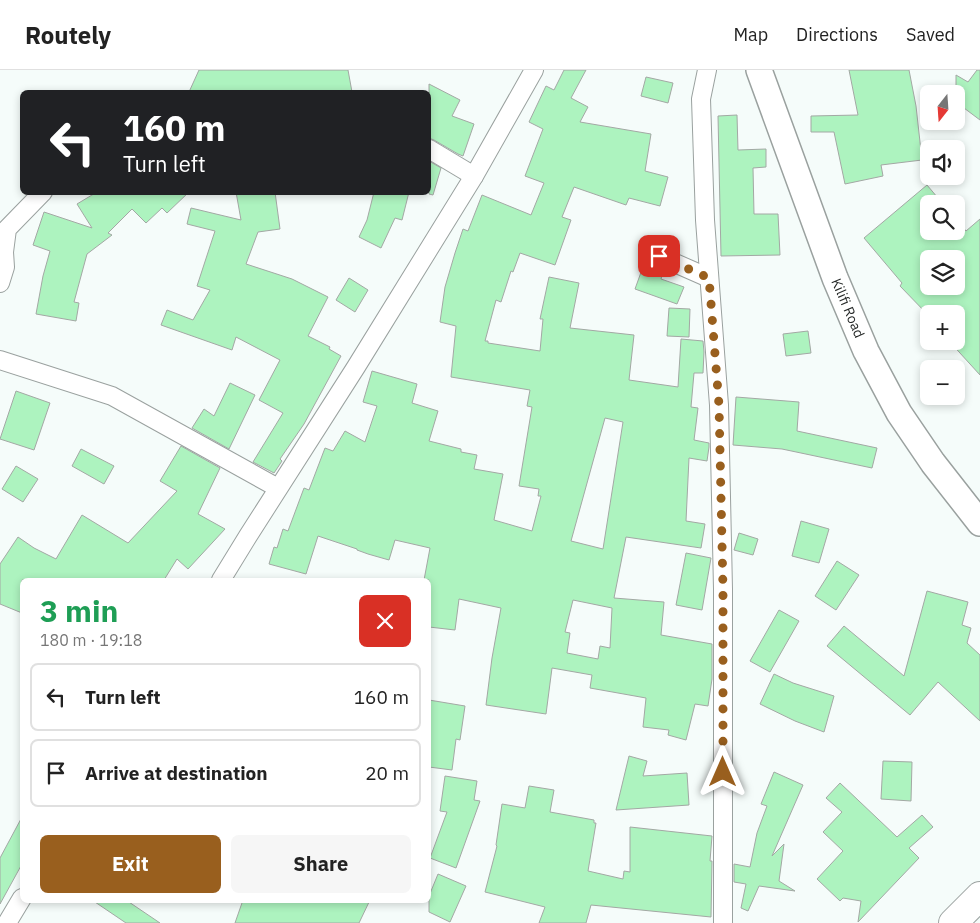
<!DOCTYPE html>
<meta charset="utf-8">
<style>
body{margin:0;font-family:"IBM Plex Sans",sans-serif;background:#f6f6f6;color:#222;height:100vh;display:flex;flex-direction:column;font-size:19px;white-space:nowrap}
*{box-sizing:border-box;margin:0}
p{font-size:16px;color:#767676}
.icon{flex:none;width:28px;height:28px;fill:none;stroke:currentColor;stroke-width:2;stroke-linecap:round;stroke-linejoin:round}
.map{position:relative;flex:1;overflow:hidden}
.details{position:absolute;left:20px;top:508px;width:411px;height:325px;display:flex;flex-direction:column;background:#fff;border-radius:8px;box-shadow:0 2px 8px #0003}
.details>*{flex:none}
.guide{position:absolute;left:20px;top:20px;width:411px;height:105px;border-radius:8px;box-shadow:0 2px 8px #0003;background:#202124;color:#fff;overflow:hidden}
.needle{width:32px;rotate:197deg}
.buttons{position:absolute;left:920px;top:15px;display:grid;gap:10px}
.buttons a{display:grid;place-items:center;width:45px;height:45px;border-radius:8px;background:#fff;box-shadow:0 2px 8px #0003;font-size:25px}
.pin{position:absolute;display:grid;place-items:center;width:42px;height:42px;color:#fff;margin:-21px;border-radius:10px;box-shadow:0 2px 8px #0006}
.me{position:absolute;width:55px;margin:-28px;rotate:0deg;stroke-linejoin:round;filter:drop-shadow(0 0 4px #0008)}
.turn{display:flex;align-items:center;gap:18px;height:105px;padding:0 20px;font-size:22px}
.turn .icon{width:65px;height:65px;stroke-width:2.5}
.turn b{display:block;font-size:35px;line-height:42px}
.round{display:grid;place-items:center;flex:none;width:52px;height:52px;border-radius:8px;background:#f6f6f6}
.summary{display:flex;align-items:center;justify-content:space-between;height:85px;padding:0 20px}
h1{font-size:30px;font-weight:700;line-height:38px;color:#1e9e55}
.primary-button{display:flex;gap:10px;margin-top:auto;padding:10px 20px}
.primary-button a{flex:1;height:58px;border-radius:8px;background:#995f1e;color:#fff;font-size:20px;font-weight:700;line-height:58px;text-align:center}
.primary-button a+a{background:#f6f6f6;color:#222}
ul{padding:0;list-style:none}
li{display:flex;align-items:center;gap:15px;height:68px;margin:0 10px 8px;padding:0 10px;border:2px solid #e0e0e0;border-radius:8px}
li div{flex:1}
li b{display:block;font-size:19px}
li em{font-style:normal}
header{display:flex;align-items:center;gap:30px;box-sizing:border-box;height:70px;padding:0 25px;background:#fff;border-bottom:1px solid #e0e0e0}
header strong{font-size:24px}
nav{display:flex;gap:28px;margin-inline-start:auto;font-size:18px}
.map>svg:first-child{display:block}
</style>
<header>
<strong>Routely</strong>
<nav><a>Map</a><a>Directions</a><a>Saved</a></nav>
</header>
<div class="map">
<svg width="980" height="853" viewBox="0 0 980 853">
<rect width="100%" height="100%" fill="#f5fcfa"/>
<g fill="#adf3bf" stroke="#a3a8a4" fill-rule="evenodd">
<path d="M199 0H348L352 22H189Z"/>
<path d="M564 0H586L571 28 588 37 580 52 651 64 645 101 668 107 660 136 629 128 626 135 574 117 562 147 571 150 555 195 520 183 513 202 511 201 501 232 496 230 485 271H488V273L540 281 543 249H540L549 207 579 213 570 258 634 265 629 310 678 317 681 269 703 271 704 282 703 303H694L691 337 698 338 694 370 709 373V377L707 391 689 388 686 451 705 454 701 478 626 467 614 528 664 532 661 565 712 574V609L708 636 695 634 686 670 668 665 669 660 643 657 646 628 590 618 592 605 552 598 546 644 486 635 492 588 501 538 459 529 455 560 429 557V510H424L430 478 395 470 389 490 368 484 357 480V479L318 466 306 504 269 494 274 477 277 478 283 459 288 461 304 418 309 420 325 378 333 381 345 361 365 372 377 336 363 332 372 301 417 314 412 333 438 341 429 371 461 379V382L477 385 474 399 503 404 494 450 532 461 541 426H538L539 419 519 416 532 337 527 336 530 320 451 307 456 256 440 252 445 217 455 183 463 159 468 161 482 125 531 145 544 113 525 106 543 59 529 52 546 16 554 20ZM605 348 623 352 603 479 571 471ZM573 530 612 538 610 578 600 576 598 589 567 583 570 563 565 562Z"/>
<path d="M849 0H909L916 36 922 90 881 95 883 106 845 114 834 62H811V46L858 45Z"/>
<path d="M977 0H980V50L956 32V5L968 12Z"/>
<path d="M646 7 673 13 668 33 641 26Z"/>
<path d="M429 14 460 30 452 46 474 54 463 86 458 84 434 70 429 68Z"/>
<path d="M737 45 738 80 766 79V97L753 98 754 144H778L780 185 721 186 718 46Z"/>
<path d="M429 91 441 98 433 125 429 124Z"/>
<path d="M927 115 943 134H929V161H956V149L966 161 980 149V305L949 271H956V244H929V246L900 216 902 213 864 168ZM929 189H956V216H929Z"/>
<path d="M97 122H189L167 143 162 138 146 153 132 139 108 163 112 165 87 184 74 232 79 233 76 251 36 244 43 206 50 181 33 175 44 142 92 158 77 134Z"/>
<path d="M236 122H275L280 159 258 162 246 194 292 209 328 227 308 266 330 277 329 279 341 286 304 354 280 389 282 391 274 403 253 392 283 343 259 330 280 290 236 267 232 280 161 255 167 240 193 250 210 220 197 216 215 161 187 154 191 138 241 150Z"/>
<path d="M374 122H409L402 150 395 148 381 178 359 167 367 150Z"/>
<path d="M644 194 663 202 661 209 684 217 677 234 635 219Z"/>
<path d="M349 208 368 220 355 242 336 230Z"/>
<path d="M669 238 690 239 689 267 667 266Z"/>
<path d="M808 261 811 283 786 286 783 264Z"/>
<path d="M230 313 255 325 229 379 192 358 204 339 214 346Z"/>
<path d="M16 321 50 333 34 380 0 369Z"/>
<path d="M736 327 799 332 797 361 877 378 872 398 782 379 733 375Z"/>
<path d="M181 376 220 398 198 444 225 459 188 499 177 489 164 510H22V543L0 534V494L18 467 34 478 56 489 82 445 128 473 177 421 160 411Z"/>
<path d="M81 379 114 396 104 414 72 396Z"/>
<path d="M16 396 38 409 23 432 2 419Z"/>
<path d="M801 451 829 459 819 493 792 486Z"/>
<path d="M739 463 758 469 753 485 734 480Z"/>
<path d="M686 483 711 488 702 540 676 535Z"/>
<path d="M837 491 859 505 836 540 815 526Z"/>
<path d="M927 521 968 532 962 555 971 558 967 573 980 585V651L938 612 910 645 827 576 844 556 904 606Z"/>
<path d="M779 540 799 551 770 602 750 591Z"/>
<path d="M774 604 793 613 834 626 824 662 795 651 760 634Z"/>
<path d="M429 630 465 636 460 670 456 669 452 700 429 697Z"/>
<path d="M629 686 647 691 643 706 687 703 689 735 616 740Z"/>
<path d="M883 691 912 692 911 731 881 729Z"/>
<path d="M774 702 803 715 772 786 784 774 779 811 795 821 759 816 748 841 741 838 746 814 734 812V794L750 797 757 763 767 736 761 734Z"/>
<path d="M445 706 477 711 474 730 480 731 456 798 430 788 447 742 440 741Z"/>
<path d="M840 713 897 767 922 745 933 757 909 778 919 788 858 852 861 831 843 828 840 831 817 809 843 781 823 762 842 742 826 728Z"/>
<path d="M529 716 554 720 550 742 594 750V753H596L588 801 623 809 624 801 630 802V757L712 766 710 791H712L711 847 591 835 586 853H539L545 837 485 822 497 776 496 775 502 734 525 738Z"/>
<path d="M22 747V794L0 834V788Z"/>
<path d="M438 804 466 816 450 852 429 842V826Z"/>
<path d="M92 830H126L160 853H126Z"/>
<path d="M243 830H370L359 853H235Z"/>
</g>
<g fill="none" stroke-linecap="round" stroke-linejoin="round">
<defs>
<g id="street">
<path d="M707 0 701 29 705 150 719 335 723 519V853"/>
<path d="M429 79 474 106"/>
<path d="M659 186 709 208"/>
<path d="M0 213 5 197 4 182 7 159 43 122"/>
<path d="M0 290 112 326 278 418"/>
<path d="M221 510 248 466 356 297 474 106 534 0"/>
<path d="M7 853 22 828"/>
</g>
<path id="secondary" d="M759 0 835 208 866 281 899 343 933 393 980 453"/>
<path id="highway" d="M953 853 980 826"/>
</defs>
<use href="#street" stroke="#9aa19f" stroke-width="20"/>
<use href="#secondary" stroke="#9aa19f" stroke-width="28"/>
<use href="#highway" stroke="#9aa19f" stroke-width="30"/>
<use href="#street" stroke="#fff" stroke-width="18"/>
<use href="#secondary" stroke="#fff" stroke-width="25"/>
<use href="#highway" stroke="#fff" stroke-width="28"/>
</g>
<g fill="none" stroke-linecap="round" stroke-linejoin="round">
<path stroke="#995f1e" stroke-width="9" stroke-dasharray="0 16.2" d="M659 186 709 208 719 335 723 519V702"/>
</g>
<g text-anchor="middle" stroke-width="4" stroke-linejoin="round" paint-order="stroke">
<g font-size="14" fill="#272a29" stroke="#fff">
<text transform="translate(848 238) rotate(67)" y="5">Kilifi Road</text>
</g>
</g>
</svg>
<div class="buttons">
<a><svg class="needle" viewBox="-14 -14 28 28"><path d="M0-13l5 13h-10z" fill="#e53935"/><path d="M0 13l5-13h-10z" fill="#767676"/></svg></a>
<a><svg class="icon" aria-label="sound" viewBox="0 0 24 24"><path d="M4 9h4l5-4v14l-5-4H4zM17 9q2 3 0 6"/></svg></a>
<a><svg class="icon" aria-label="search" viewBox="0 0 24 24"><circle cx="10" cy="10" r="6"/><path d="M15 15l6 6"/></svg></a>
<a><svg class="icon" aria-label="layers" viewBox="0 0 24 24"><path d="M12 4l9 5-9 5-9-5zM3 14l9 5 9-5"/></svg></a>
<a>+</a>
<a>−</a>
</div>
<div class="pin" style="left:659px;top:186px;background:#d93025"><svg class="icon" aria-label="arrive" viewBox="0 0 24 24"><path d="M6 21V4h12l-3 4 3 4H6"/></svg></div>
<svg class="me" style="left:723px;top:702px" viewBox="-20 -20 40 40"><path d="M0-17L14 15 0 8-14 15z" fill="#995f1e" stroke="#fff" stroke-width="4"/></svg>
<div class="guide">
<div class="turn"><svg class="icon" aria-label="left" viewBox="0 0 24 24"><path d="M17 20v-9H6M10 6l-5 5 5 5"/></svg><div><b>160 m</b>Turn left</div></div>
</div>
<section class="details">
<div class="summary"><div><h1>3 min</h1><p>180 m · 19:18</p></div><a class="round" style="background:#d93025;color:#fff"><svg class="icon" aria-label="close" viewBox="0 0 24 24"><path d="M6 6l12 12M18 6L6 18"/></svg></a></div>
<ul>
<li><svg class="icon" aria-label="left" viewBox="0 0 24 24"><path d="M17 20v-9H6M10 6l-5 5 5 5"/></svg><div><b>Turn left</b></div><em>160 m</em></li>
<li><svg class="icon" aria-label="arrive" viewBox="0 0 24 24"><path d="M6 21V4h12l-3 4 3 4H6"/></svg><div><b>Arrive at destination</b></div><em>20 m</em></li>
</ul>
<div class="primary-button"><a>Exit</a><a>Share</a></div>
</section>
</div>
